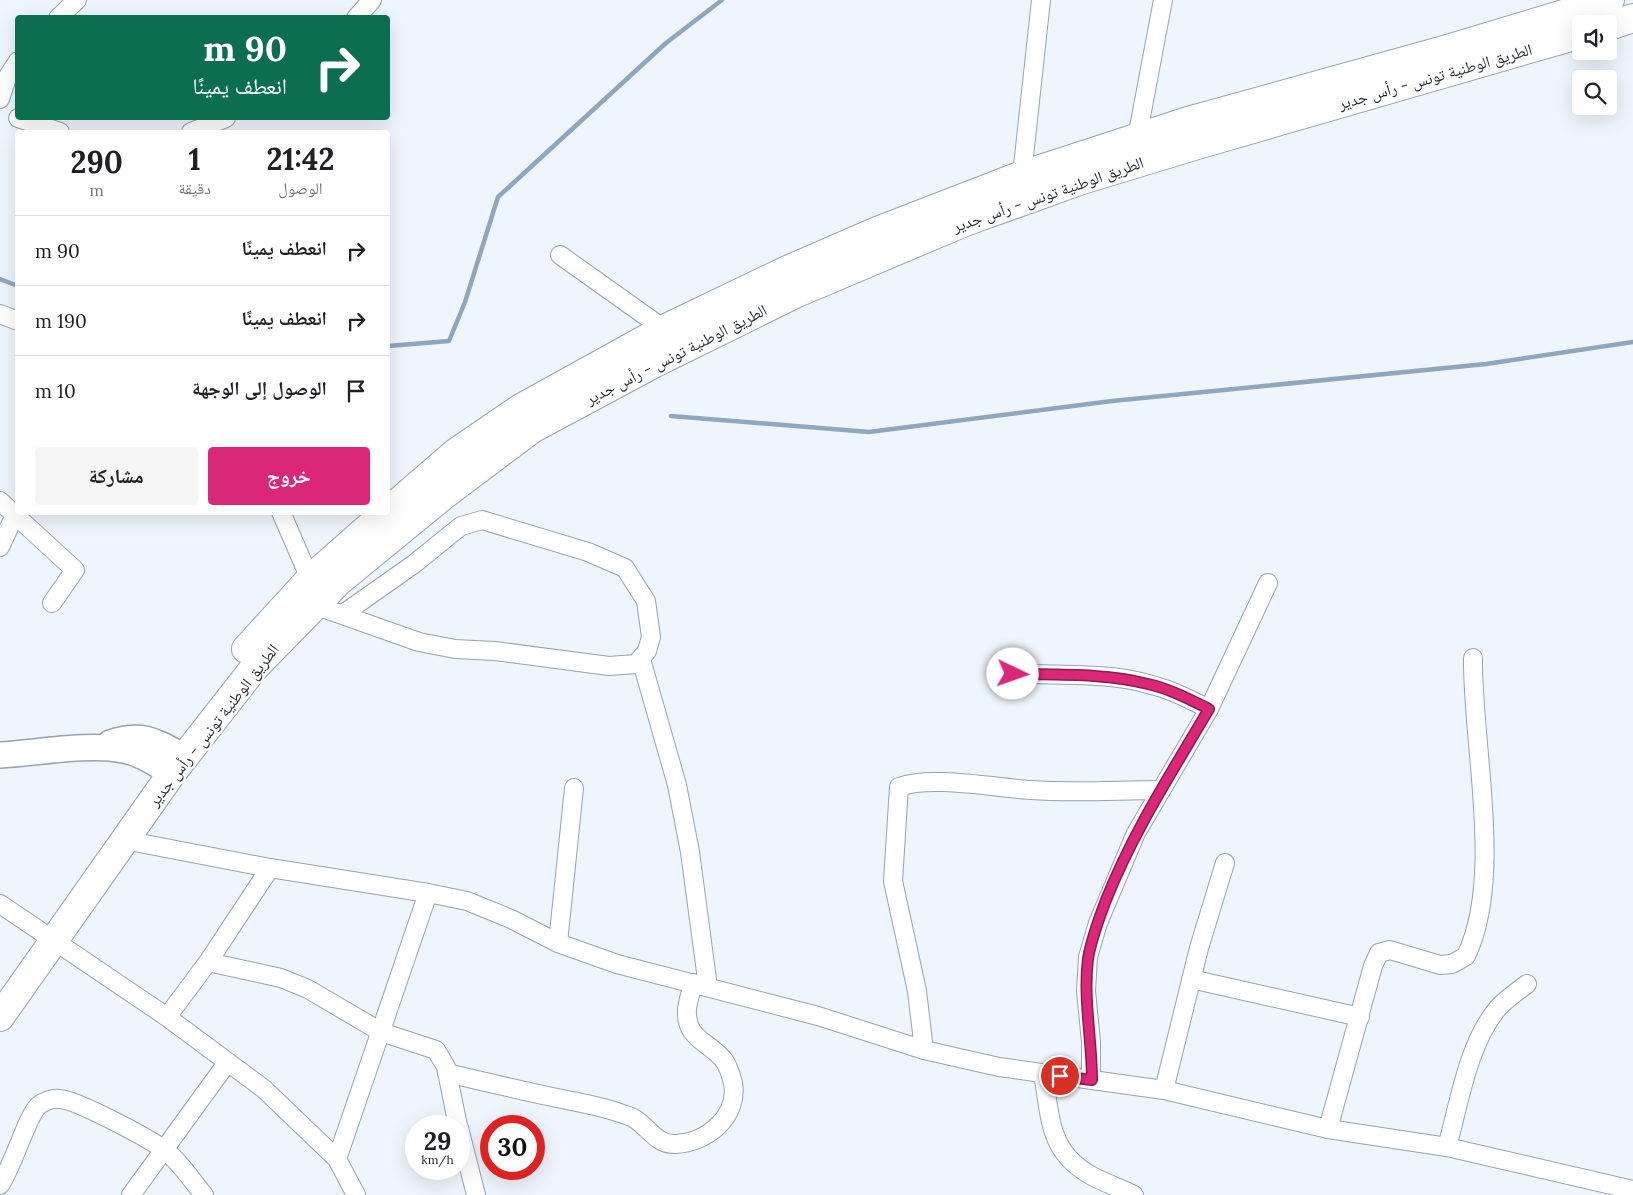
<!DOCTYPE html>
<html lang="ar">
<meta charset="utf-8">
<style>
body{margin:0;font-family:Lora,"Noto Naskh Arabic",serif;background:#f6f6f6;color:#202124;direction:rtl;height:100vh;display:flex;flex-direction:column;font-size:19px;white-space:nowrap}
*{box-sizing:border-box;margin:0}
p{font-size:16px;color:#757577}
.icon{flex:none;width:28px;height:28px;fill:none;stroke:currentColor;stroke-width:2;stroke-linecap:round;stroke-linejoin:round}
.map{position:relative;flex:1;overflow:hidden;direction:ltr}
.sheet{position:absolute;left:15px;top:130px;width:375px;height:385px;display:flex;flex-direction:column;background:#fff;border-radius:5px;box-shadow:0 5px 20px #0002;direction:rtl}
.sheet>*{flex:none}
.guide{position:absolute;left:15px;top:15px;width:375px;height:105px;border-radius:5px;box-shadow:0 5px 20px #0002;direction:rtl;background:#0b6e4f;color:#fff;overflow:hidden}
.tools{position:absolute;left:1572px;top:15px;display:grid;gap:10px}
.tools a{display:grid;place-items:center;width:45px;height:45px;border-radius:5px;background:#fff;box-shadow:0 5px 20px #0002;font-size:25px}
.speed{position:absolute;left:405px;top:1115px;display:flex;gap:10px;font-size:25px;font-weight:700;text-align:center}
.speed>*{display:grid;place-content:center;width:65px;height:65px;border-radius:50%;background:#fff;box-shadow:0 5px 20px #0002;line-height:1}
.speed small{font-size:12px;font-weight:400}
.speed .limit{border:8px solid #d22;background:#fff;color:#111}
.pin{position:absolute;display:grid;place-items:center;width:42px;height:42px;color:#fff;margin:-21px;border:2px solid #fff;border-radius:50%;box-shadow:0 1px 5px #0007}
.me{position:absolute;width:55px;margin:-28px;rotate:93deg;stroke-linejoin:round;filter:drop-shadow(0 0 4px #0008)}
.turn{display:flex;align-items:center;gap:18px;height:105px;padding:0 20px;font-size:22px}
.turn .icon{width:65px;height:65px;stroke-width:2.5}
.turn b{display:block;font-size:35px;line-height:42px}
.eta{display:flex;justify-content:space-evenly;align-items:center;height:85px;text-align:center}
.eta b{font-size:30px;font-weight:700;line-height:35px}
.action{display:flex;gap:10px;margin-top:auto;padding:10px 20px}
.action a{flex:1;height:58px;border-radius:5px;background:#db2777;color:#fff;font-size:20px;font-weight:700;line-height:58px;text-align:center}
.action a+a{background:#f6f6f6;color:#202124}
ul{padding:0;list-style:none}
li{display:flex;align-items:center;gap:15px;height:70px;padding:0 20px;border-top:1px solid #e0e0e0}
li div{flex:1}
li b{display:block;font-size:19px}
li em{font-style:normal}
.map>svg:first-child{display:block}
</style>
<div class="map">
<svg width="1633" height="1195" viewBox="0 0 1633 1195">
<rect width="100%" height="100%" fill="#eff5fc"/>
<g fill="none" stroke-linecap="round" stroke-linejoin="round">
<g stroke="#8fa6bf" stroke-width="4.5">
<path d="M0 279 18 286"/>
<path d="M388 346 449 341 465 302 498 197 666 43 722 0"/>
<path d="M671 416 869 432 1112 401 1486 364 1633 342"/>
</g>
<defs>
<g id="street">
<path d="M58 18 77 0"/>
<path d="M356 18 372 0"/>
<path d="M0 99 7 78 18 61"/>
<path d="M18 118 60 132"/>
<path d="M191 132 226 118"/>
<path d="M1137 138 1163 0"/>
<path d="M1022 175 1041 0"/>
<path d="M560 255 664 329"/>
<path d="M0 314 18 321"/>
<path d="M0 501 15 515"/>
<path d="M281 512 310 579"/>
<path d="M0 547 15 515 75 570 52 603"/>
<path d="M314 605 419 642 455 649 495 651 609 666 636 664 647 651 651 637 646 601 625 568 588 552 482 520 461 526 414 564 343 614"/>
<path d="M641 659 677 785 690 852 708 987"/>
<path d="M1013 673C1057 676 1106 672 1148 684 1170 689 1189 699 1209 709"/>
<path d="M124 840 270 868 428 893 467 901 511 919 558 943 617 964 818 1016 924 1050 999 1067 1164 1090 1328 1129 1447 1147 1633 1190"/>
<path d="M0 904 167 1017 264 1089 337 1159 356 1195"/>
<path d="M558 943 574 788"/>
<path d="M208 962 281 978 308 989 381 1032 436 1050 446 1067 458 1126"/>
<path d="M1191 979 1360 1017"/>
<path d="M167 1017 208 962 270 868"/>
<path d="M924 1050 917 991 893 881 899 787C930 775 996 788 1031 790 1074 793 1118 790 1161 790"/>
<path d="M447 1073C485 1082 524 1091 562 1099 581 1103 599 1106 617 1112 623 1114 630 1116 635 1119 649 1128 657 1145 675 1144 707 1143 739 1116 733 1083 731 1075 728 1065 723 1059 708 1041 685 1039 687 1009 688 1001 691 992 693 983"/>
<path d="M1043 1074C1051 1118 1048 1152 1092 1176 1105 1183 1120 1188 1134 1195"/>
<path d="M1091 1080V1042L1086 991 1088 957 1098 923 1136 833 1209 709 1268 583"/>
<path d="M1164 1090 1199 948 1225 863"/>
<path d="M459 1128 476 1195"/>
<path d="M1328 1129 1373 966 1379 953 1390 950 1440 965 1452 964 1466 956C1504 877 1472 746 1473 658"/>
<path d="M1447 1147C1459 1104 1468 1043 1498 1008 1506 999 1518 991 1527 984"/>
<path d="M337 1159 428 893"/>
<path d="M0 1185C13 1166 27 1117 38 1106 44 1101 53 1098 60 1099 77 1100 148 1138 163 1149 179 1160 192 1181 204 1195"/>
<path d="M131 1195 227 1063"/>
</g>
<g id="secondary">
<path d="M110 743C143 732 155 741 184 757"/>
<path d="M0 755C36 753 89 743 123 750 141 753 156 764 172 773"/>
</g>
<g id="primary">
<path d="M1609 26 1633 18"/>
<path d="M388 511 455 453 521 408 664 329 785 271 877 231 1022 175 1188 121 1444 50 1610 0"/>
<path d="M246 649 310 579 386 512"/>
<path d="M0 1017 172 773 254 668 338 582 444 495 532 429 655 363 797 293 965 222 1082 180 1194 146 1581 34"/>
</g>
</defs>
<use href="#street" stroke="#95a3b3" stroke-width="20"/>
<use href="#secondary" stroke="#95a3b3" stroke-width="28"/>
<use href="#primary" stroke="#95a3b3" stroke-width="30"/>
<use href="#street" stroke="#fff" stroke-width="18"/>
<use href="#secondary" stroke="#fff" stroke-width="25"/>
<use href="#primary" stroke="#fff" stroke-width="28"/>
</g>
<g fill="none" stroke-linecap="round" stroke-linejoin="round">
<defs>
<path id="route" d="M1013 674C1057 675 1105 673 1148 684 1170 689 1189 699 1209 709 1172 772 1133 832 1106 900 1099 919 1091 939 1088 959 1083 997 1092 1041 1092 1080L1060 1076"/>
</defs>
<use href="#route" stroke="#8e194d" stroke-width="12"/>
<use href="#route" stroke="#db2777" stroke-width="9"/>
</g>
<g text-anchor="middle" stroke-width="5" stroke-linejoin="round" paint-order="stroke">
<g font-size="16" fill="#272d33" stroke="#fff">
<text transform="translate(1435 76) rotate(-16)" y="6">الطريق الوطنية تونس - رأس جدير</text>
<text transform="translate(1048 194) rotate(-19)" y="6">الطريق الوطنية تونس - رأس جدير</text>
<text transform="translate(676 354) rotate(-27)" y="6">الطريق الوطنية تونس - رأس جدير</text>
<text transform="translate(213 725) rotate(-52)" y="6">الطريق الوطنية تونس - رأس جدير</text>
</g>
</g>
</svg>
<div class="tools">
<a><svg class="icon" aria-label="sound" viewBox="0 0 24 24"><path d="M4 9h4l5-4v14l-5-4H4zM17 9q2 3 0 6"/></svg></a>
<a><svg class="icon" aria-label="search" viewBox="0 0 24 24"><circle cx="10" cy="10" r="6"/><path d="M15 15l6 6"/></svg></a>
</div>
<div class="speed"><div>29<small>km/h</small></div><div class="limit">30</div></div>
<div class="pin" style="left:1060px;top:1076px;background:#d93025"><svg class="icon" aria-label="arrive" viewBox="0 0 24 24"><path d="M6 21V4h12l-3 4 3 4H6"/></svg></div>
<svg class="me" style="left:1013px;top:674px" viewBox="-20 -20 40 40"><circle r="19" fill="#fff"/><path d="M0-13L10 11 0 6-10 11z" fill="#db2777"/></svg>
<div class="guide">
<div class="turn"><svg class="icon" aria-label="right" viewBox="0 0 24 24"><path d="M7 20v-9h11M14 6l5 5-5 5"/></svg><div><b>90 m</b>انعطف يمينًا</div></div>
</div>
<section class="sheet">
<div class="eta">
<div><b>21:42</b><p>الوصول</p></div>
<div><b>1</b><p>دقيقة</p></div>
<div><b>290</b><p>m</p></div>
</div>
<ul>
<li><svg class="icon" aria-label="right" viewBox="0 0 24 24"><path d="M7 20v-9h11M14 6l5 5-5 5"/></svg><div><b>انعطف يمينًا</b></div><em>90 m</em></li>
<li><svg class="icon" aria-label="right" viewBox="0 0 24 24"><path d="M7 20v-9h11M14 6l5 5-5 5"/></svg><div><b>انعطف يمينًا</b></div><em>190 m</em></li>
<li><svg class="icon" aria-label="arrive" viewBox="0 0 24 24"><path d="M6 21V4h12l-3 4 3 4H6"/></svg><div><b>الوصول إلى الوجهة</b></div><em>10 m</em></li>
</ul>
<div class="action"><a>خروج</a><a>مشاركة</a></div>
</section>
</div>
